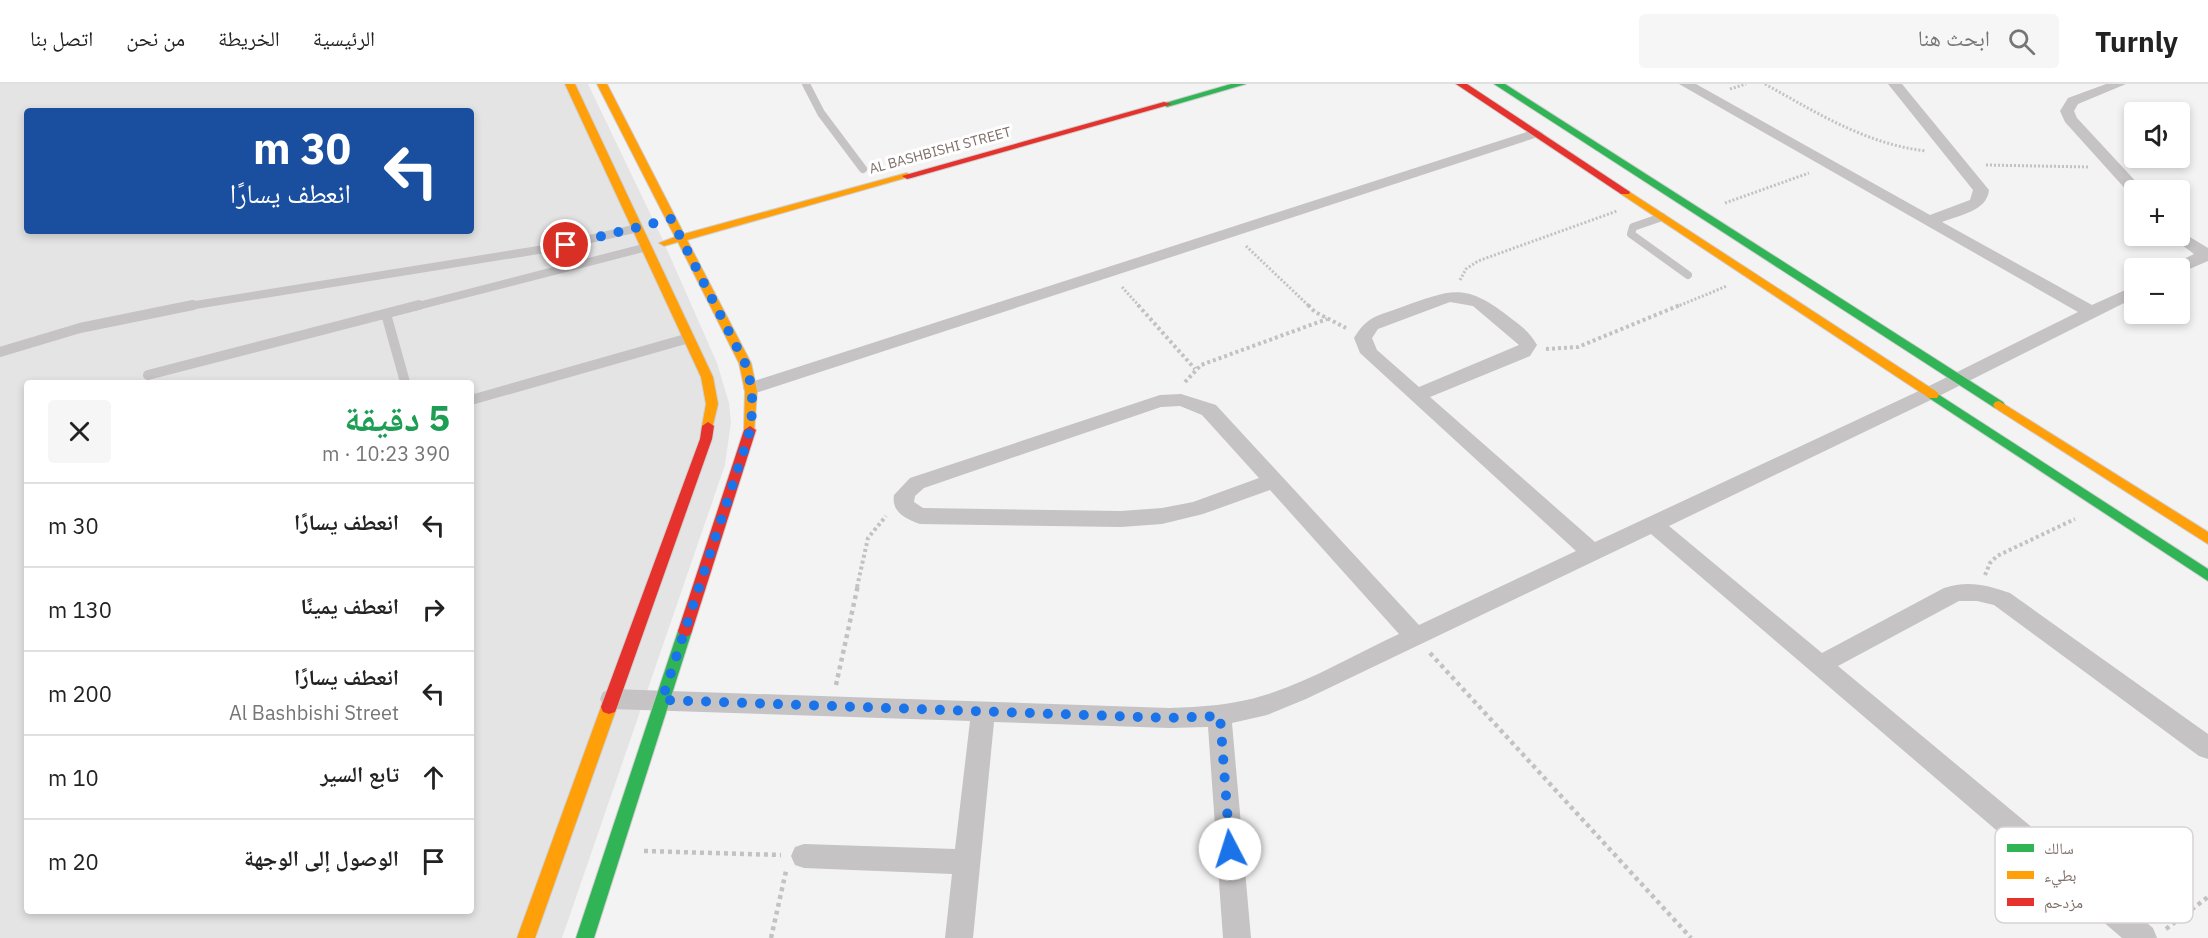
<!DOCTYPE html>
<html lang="ar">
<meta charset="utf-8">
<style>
body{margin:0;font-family:"IBM Plex Sans","Noto Naskh Arabic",sans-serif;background:#f6f6f6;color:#222;direction:rtl;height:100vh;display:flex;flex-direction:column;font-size:22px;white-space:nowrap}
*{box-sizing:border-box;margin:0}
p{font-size:20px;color:#767676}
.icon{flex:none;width:33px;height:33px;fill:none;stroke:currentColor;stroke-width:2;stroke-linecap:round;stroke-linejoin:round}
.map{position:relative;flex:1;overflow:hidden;direction:ltr}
.sheet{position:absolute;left:24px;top:296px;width:450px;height:534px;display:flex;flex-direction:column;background:#fff;border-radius:6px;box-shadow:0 3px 9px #0003;direction:rtl}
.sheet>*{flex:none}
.hud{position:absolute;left:24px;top:24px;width:450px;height:126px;border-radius:6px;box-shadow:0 3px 9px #0003;direction:rtl;background:#1a4fa0;color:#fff;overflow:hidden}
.fabs{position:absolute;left:2124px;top:18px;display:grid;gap:12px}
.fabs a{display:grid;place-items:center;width:66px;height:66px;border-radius:6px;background:#fff;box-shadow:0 3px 9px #0003;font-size:30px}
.pin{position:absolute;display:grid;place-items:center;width:51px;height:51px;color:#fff;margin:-26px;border:3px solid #fff;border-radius:50%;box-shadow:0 2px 6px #0007}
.me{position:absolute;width:66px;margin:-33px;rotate:355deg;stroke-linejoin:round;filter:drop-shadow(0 0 4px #0008)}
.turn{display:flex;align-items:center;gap:21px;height:126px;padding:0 24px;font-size:27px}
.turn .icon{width:78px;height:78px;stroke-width:2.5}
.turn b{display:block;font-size:42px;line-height:51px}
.round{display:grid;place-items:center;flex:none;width:63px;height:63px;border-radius:6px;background:#f6f6f6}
.summary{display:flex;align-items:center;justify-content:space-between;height:102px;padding:0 24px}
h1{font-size:36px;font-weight:700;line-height:45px;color:#1e9e55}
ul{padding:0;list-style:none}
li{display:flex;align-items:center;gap:18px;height:84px;padding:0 24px;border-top:2px solid #e0e0e0}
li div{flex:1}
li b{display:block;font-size:22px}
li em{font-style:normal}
header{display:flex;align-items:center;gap:36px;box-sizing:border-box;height:84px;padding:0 30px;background:#fff;border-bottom:2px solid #e0e0e0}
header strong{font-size:28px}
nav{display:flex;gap:33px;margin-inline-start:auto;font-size:21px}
.search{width:420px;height:54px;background:#f6f6f6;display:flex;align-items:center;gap:15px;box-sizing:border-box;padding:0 21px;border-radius:6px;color:#767676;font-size:22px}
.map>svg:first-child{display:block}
</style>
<header>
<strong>Turnly</strong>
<div class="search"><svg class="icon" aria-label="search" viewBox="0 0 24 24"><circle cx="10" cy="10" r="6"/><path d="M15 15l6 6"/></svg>ابحث هنا</div>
<nav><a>الرئيسية</a><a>الخريطة</a><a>من نحن</a><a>اتصل بنا</a></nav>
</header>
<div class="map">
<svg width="2208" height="854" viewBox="0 0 2208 854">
<rect width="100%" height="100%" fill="#f3f3f4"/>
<path fill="#e5e4e4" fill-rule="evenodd" d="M0 0H588L661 152 717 279 729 319 731 338 725 381 562 854H0ZM27 27H471V147H27ZM27 298H471V826H27Z"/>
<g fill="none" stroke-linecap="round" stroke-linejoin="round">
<defs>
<g id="fast">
<path d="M1231 0H1246L1167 23 1162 20Z"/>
<path d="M1494 0H1505L2003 318 2005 321 2003 324H1995Z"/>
<path d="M1933 307 2208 485V497L1929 314 1927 311 1929 308Z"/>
<path d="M685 541 690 543 692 547 594 854H576L678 547 680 543Z"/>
</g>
<g id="slow">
<path d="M565 0H575L713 293 718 320 712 345H704L702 342 706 320 701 293Z"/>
<path d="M597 0H607L684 150 903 90 907 89 912 92 687 156 751 279 757 307 754 349 750 350 744 346 745 307 739 279 678 158 664 162 659 159 675 153Z"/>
<path d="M1625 105 1937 308 1939 311 1937 314H1929L1621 110 1620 108Z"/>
<path d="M1999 317 2208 448V460L1995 324 1993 321 1995 318Z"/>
<path d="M609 616 615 618 617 623 535 854H517L601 623 603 618Z"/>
</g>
<g id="jam">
<path d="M1456 0H1467L1630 108 1629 110H1621Z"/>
<path d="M1164 18 1172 20 911 94 907 95 902 92Z"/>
<path d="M708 338 714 342 712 355 617 623 615 628 609 630 603 628 601 623 700 355 702 342Z"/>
<path d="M750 342 756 346 692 547 690 551 685 553 680 551 678 547 744 346Z"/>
</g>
</defs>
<use href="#fast" stroke="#d0cfcf" stroke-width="2"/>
<use href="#slow" stroke="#d0cfcf" stroke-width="2"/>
<use href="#jam" stroke="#d0cfcf" stroke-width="2"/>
<g stroke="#c3c2c1" stroke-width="3" stroke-dasharray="2 2" stroke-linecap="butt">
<path d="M1765 0C1817 29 1866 60 1926 67"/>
<path d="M1730 5 1746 0"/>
<path d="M1986 81 2089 83"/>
<path d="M1725 119 1809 89"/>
<path d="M1246 162 1310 223"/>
<path d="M1460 196 1466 185 1478 177 1617 127"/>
<path d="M1122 203 1140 223"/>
<path d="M1676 223 1727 202"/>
</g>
<g stroke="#c3c2c1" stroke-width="4" stroke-dasharray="3 3" stroke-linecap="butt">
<path d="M1138 221 1195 285"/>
<path d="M1308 221 1315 228 1346 244"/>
<path d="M1546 265 1578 263 1680 221"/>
<path d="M1185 298 1201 281 1327 235"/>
<path d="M1985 491 1990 479 1997 472 2075 435"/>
<path d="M857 503 868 454 886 432"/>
</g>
<g stroke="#c3c2c1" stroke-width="4.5" stroke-dasharray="4 4" stroke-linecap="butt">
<path d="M1430 569 1691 854"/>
<path d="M836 601 858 501"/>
<path d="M644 767 781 771"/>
<path d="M2166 845 2208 813"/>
<path d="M771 854 786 787"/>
</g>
<g stroke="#c5c3c4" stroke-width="8">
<path d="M806 0 821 29 863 85"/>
<path d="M1662 133 1633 143 1631 150 1688 191"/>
<path d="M183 223 551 164 638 144"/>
<path d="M414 223 647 163"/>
</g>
<g stroke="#c5c3c4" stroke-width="10">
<path d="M386 230 405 298"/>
<path d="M0 268 80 244 193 221"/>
<path d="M148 291 419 221"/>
<path d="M471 316 689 254"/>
</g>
<g fill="#c5c3c4" fill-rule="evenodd">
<path d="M1679 0H1696L1930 131 1970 116 1973 106 1888 0H1902L1989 106C1987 127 1960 131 1942 138L2092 221 2134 202V214L1937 313 1669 442 1822 569 1944 504C1968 496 1987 501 2010 509L2208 650V675L2199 672 1994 521 1977 517H1959L1838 582 2153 844 2157 854H2122L1651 450 1306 615 1267 631 1232 639 1251 854H1223L1208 643 1169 644 994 638 973 854H945L952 790 804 784 795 781 791 772 795 763 804 760 955 765 970 637 612 625 603 622 600 615 603 608 612 605 1169 624C1201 623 1234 621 1265 611 1311 597 1355 570 1399 550L1270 406 1203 430 1162 440 1121 443 920 440C906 435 891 428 894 411L910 394 1160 311 1181 310 1216 321 1419 541 1576 467 1360 269 1354 254C1368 231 1378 232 1402 223 1451 206 1464 198 1508 232 1520 241 1530 248 1537 261L1530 272 1430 313 1595 458 1923 305 2078 228ZM1450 218 1473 222 1519 261 1419 303 1377 266 1372 254 1378 245ZM1180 322 1202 331 1259 394 1193 418 1162 424 1121 427 923 424 914 418 915 412 924 404 1161 323Z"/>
<path d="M2106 0H2126L2078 20 2074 27 2077 34 2141 103 2143 106H2134V111L2129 109 2065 38 2060 27 2068 14Z"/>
<path d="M1536 45 1543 49 1541 52 759 308H745L743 304 745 300Z"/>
<path d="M2180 147 2208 164V177L2180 189V184H2171L2173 180 2194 170 2170 152H2180Z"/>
</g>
<use href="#fast" fill="#30b455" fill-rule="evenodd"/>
<use href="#slow" fill="#ff9f0a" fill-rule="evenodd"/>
<use href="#jam" fill="#e5322d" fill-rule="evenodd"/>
</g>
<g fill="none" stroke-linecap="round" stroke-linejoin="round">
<path stroke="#1a73e8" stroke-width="10" stroke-dasharray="0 18" d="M566 161 671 135 745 279C754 305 754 328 748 354L662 616 1169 634 1220 632 1230 765"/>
</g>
<g text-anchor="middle" stroke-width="6" stroke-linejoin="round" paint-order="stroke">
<g font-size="14" fill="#7f6f68" stroke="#fff">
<text transform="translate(940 66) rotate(-15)" y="5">AL BASHBISHI STREET</text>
</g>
</g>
<rect x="1995" y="743" width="198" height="96" rx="9" fill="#fff" stroke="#d9d4d2" stroke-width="1.5"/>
<rect x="2007" y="760" width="27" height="8" fill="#30b455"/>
<rect x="2007" y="787" width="27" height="8" fill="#ff9f0a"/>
<rect x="2007" y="814" width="27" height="8" fill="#e5322d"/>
<g font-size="16" fill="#7f6f68">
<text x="2044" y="770">سالك</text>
<text x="2044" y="797">بطيء</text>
<text x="2044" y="824">مزدحم</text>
</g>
</svg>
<div class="fabs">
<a><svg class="icon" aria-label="sound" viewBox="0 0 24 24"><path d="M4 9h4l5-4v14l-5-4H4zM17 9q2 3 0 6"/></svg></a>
<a>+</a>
<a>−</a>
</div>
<div class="pin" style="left:566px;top:161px;background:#d93025"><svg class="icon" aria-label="arrive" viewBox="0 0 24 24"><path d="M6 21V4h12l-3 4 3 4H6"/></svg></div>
<svg class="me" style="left:1230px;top:765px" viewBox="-20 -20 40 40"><circle r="19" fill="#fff"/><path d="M0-13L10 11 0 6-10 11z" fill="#1a73e8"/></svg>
<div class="hud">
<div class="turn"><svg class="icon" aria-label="left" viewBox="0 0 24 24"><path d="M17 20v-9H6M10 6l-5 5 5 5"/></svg><div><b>30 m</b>انعطف يسارًا</div></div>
</div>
<section class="sheet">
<div class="summary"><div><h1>5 دقيقة</h1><p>390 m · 10:23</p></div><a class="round"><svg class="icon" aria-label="close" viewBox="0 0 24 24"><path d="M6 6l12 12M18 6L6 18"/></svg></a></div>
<ul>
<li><svg class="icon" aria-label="left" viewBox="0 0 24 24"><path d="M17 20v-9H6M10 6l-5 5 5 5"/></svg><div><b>انعطف يسارًا</b></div><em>30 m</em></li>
<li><svg class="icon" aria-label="right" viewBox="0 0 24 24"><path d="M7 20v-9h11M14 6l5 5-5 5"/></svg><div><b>انعطف يمينًا</b></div><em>130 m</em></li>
<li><svg class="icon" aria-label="left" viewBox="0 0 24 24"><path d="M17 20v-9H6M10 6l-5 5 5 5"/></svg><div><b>انعطف يسارًا</b><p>Al Bashbishi Street</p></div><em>200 m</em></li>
<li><svg class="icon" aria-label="ahead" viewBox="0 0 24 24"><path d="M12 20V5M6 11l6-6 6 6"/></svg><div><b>تابع السير</b></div><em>10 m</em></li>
<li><svg class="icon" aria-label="arrive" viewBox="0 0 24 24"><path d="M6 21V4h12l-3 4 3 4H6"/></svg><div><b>الوصول إلى الوجهة</b></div><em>20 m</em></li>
</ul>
</section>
</div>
